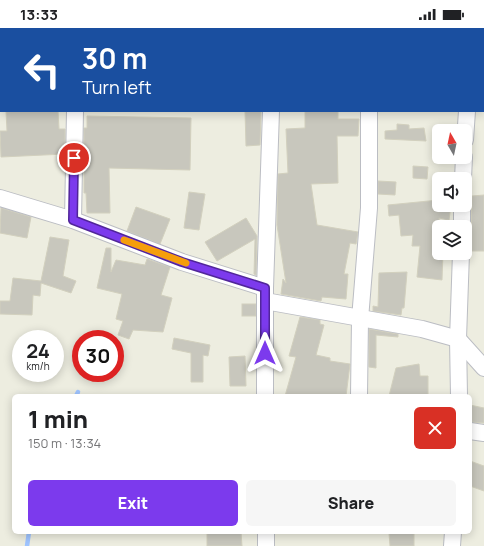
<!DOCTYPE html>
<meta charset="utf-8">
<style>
body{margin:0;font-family:Manrope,sans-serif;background:#f6f6f6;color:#202124;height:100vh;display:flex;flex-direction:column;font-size:15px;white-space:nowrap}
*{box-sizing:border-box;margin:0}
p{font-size:13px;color:#757577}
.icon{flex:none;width:22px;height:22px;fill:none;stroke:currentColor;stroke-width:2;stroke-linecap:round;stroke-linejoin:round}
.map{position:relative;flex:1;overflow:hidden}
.sheet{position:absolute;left:12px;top:366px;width:460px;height:140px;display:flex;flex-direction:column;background:#fff;border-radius:6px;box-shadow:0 2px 10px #0003}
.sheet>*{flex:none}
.top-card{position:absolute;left:0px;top:0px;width:484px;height:84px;box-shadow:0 2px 10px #0003;background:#1a4fa0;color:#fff;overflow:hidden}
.needle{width:26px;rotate:351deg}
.controls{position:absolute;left:432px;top:96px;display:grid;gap:8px}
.controls a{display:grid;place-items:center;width:40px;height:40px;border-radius:6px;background:#fff;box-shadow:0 2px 10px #0003;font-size:20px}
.speed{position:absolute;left:12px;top:302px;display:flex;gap:8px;font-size:20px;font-weight:700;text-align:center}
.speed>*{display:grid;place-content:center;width:52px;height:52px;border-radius:50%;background:#fff;box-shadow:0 2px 10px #0003;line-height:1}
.speed small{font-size:10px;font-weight:400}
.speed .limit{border:6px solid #d22;background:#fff;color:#111}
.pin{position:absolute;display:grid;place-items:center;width:34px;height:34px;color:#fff;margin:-17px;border:2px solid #fff;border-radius:50%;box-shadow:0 1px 4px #0007}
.me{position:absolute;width:44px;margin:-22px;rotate:0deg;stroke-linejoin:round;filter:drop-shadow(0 0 3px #0008)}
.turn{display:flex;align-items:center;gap:14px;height:84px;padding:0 16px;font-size:18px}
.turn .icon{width:52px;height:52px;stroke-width:2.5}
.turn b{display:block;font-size:28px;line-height:34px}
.round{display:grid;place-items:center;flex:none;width:42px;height:42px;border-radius:6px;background:#f6f6f6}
.overview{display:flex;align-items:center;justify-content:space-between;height:68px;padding:0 16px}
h1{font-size:24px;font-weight:800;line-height:30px}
.action{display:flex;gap:8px;margin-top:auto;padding:8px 16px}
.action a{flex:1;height:46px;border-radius:6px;background:#7c3aed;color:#fff;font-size:16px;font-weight:800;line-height:46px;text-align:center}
.action a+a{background:#f6f6f6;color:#202124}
.status{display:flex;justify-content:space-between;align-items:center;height:28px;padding:0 20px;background:#fff;direction:ltr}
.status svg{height:11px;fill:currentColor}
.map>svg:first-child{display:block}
</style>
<div class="status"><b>13:33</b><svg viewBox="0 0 49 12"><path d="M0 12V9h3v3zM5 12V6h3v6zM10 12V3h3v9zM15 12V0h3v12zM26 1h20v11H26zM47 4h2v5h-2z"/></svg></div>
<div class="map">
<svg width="484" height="518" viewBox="0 0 484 518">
<rect width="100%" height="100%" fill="#edede0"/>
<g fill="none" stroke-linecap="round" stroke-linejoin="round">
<g stroke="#9fc4ff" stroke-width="4.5">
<path d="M76 368 78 364"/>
<path d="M27 518 29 504"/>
</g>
</g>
<g fill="#c8c7bd" stroke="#d2d0be">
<path d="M6 83H58L59 101H65V126L1 129 0 103H7Z"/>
<path d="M245 83H261L260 117 246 118Z"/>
<path d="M305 83H338V91H359L358 108H337L338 155 311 156 317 197 358 204 356 216 350 215 344 246H348L346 271 322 269 321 273 281 266 283 251 286 255 277 197 278 146 288 145 286 101 305 100Z"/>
<path d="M87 88 191 90 190 142 109 140 110 185H87L86 165H84V100H87Z"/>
<path d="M397 96 409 97V101L424 100 426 113 385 111V103L397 102Z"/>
<path d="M413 138 428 139 427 151 413 150Z"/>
<path d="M378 153 396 154 395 167 378 166Z"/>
<path d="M189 164 205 166 199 202 184 200Z"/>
<path d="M484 167V223H470L469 220 465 217V208L471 209 472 168Z"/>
<path d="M439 172V177H451L449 192 439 190V225H443L442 252 417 249 420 218H412L413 207 401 208 399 187 389 188 388 177Z"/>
<path d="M136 179 170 191 160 216 127 203Z"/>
<path d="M1 180 31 189 27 210 0 205Z"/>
<path d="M246 190 257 208 256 247 254 246 255 211 217 233 205 214Z"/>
<path d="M50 209 69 212 63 248 76 253 71 265 41 255 40 268 33 267 32 287 0 286V273H10L13 250 41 253Z"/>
<path d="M106 220H111V244L116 232 145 237 147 231 170 239 161 267 172 270 163 304 133 302 129 311 118 307 123 293 116 291 122 266 97 260Z"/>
<path d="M407 244 404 280H402L401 287 373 283V278L378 279 379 245Z"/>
<rect x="242" y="276" width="14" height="12"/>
<path d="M300 289 320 292V296L324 297 316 327 330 330V333L350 336 346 368H285L296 329 289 328Z"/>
<path d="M369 301 398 306V309L376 307V340L369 339Z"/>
<path d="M174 310 210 317 208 328 203 327V354H191V325L172 321Z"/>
<path d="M245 328 246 358H230L229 329Z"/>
<path d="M419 336 420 348H428V368H389L396 340Z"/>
<path d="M470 377 484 380V395L470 394Z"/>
<path d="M470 433 484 438V463L470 458Z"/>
<path d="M207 504H241L242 518H207Z"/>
<path d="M389 505H414V518H390Z"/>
</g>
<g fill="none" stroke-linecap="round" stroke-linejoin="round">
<defs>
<g id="street">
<path d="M76 1V0"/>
<path d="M273 1V0"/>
<path d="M373 1V0"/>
<path d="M471 1V0"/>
<path d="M465 112 467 83"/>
<path d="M463 151 464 129"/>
<path d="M0 170 73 192 182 234 265 260"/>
<path d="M73 192 75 83"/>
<path d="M462 199V177"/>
<path d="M265 273 422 301 458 311 484 340"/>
<path d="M265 368V260L271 83"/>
<path d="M359 368 360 291 369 180V83"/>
<path d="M459 368 458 311 461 225"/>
<path d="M470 403 484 405"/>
<path d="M266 504V518"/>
<path d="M452 518 453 504"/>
</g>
</defs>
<use href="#street" stroke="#bbbdc3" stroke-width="18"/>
<use href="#street" stroke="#fff" stroke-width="16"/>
</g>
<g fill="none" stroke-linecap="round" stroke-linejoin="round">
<defs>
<path id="route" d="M74 130 73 192 182 234 265 260V325"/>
</defs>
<use href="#route" stroke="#51269a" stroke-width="10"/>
<use href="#route" stroke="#7c3aed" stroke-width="7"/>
<path stroke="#f59e0b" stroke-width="7" d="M124 212 186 235"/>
</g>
</svg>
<div class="controls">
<a><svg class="needle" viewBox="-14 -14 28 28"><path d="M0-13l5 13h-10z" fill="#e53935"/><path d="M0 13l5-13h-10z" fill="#757577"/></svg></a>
<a><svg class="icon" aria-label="sound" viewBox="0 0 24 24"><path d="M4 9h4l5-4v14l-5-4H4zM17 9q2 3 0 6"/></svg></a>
<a><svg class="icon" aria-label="layers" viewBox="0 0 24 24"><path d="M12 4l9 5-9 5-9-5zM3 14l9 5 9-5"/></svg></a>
</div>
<div class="speed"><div>24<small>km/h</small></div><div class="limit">30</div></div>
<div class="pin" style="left:74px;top:130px;background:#d93025"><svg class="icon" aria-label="arrive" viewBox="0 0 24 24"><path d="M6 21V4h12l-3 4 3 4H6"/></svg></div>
<svg class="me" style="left:265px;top:325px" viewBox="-20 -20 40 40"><path d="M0-17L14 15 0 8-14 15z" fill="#7c3aed" stroke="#fff" stroke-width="4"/></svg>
<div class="top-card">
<div class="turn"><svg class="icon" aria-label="left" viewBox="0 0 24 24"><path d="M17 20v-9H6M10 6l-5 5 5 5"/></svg><div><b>30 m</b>Turn left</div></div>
</div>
<section class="sheet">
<div class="overview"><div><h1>1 min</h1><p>150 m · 13:34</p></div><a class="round" style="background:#d93025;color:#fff"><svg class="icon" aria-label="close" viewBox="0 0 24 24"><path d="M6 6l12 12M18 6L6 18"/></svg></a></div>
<div class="action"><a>Exit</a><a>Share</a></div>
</section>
</div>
